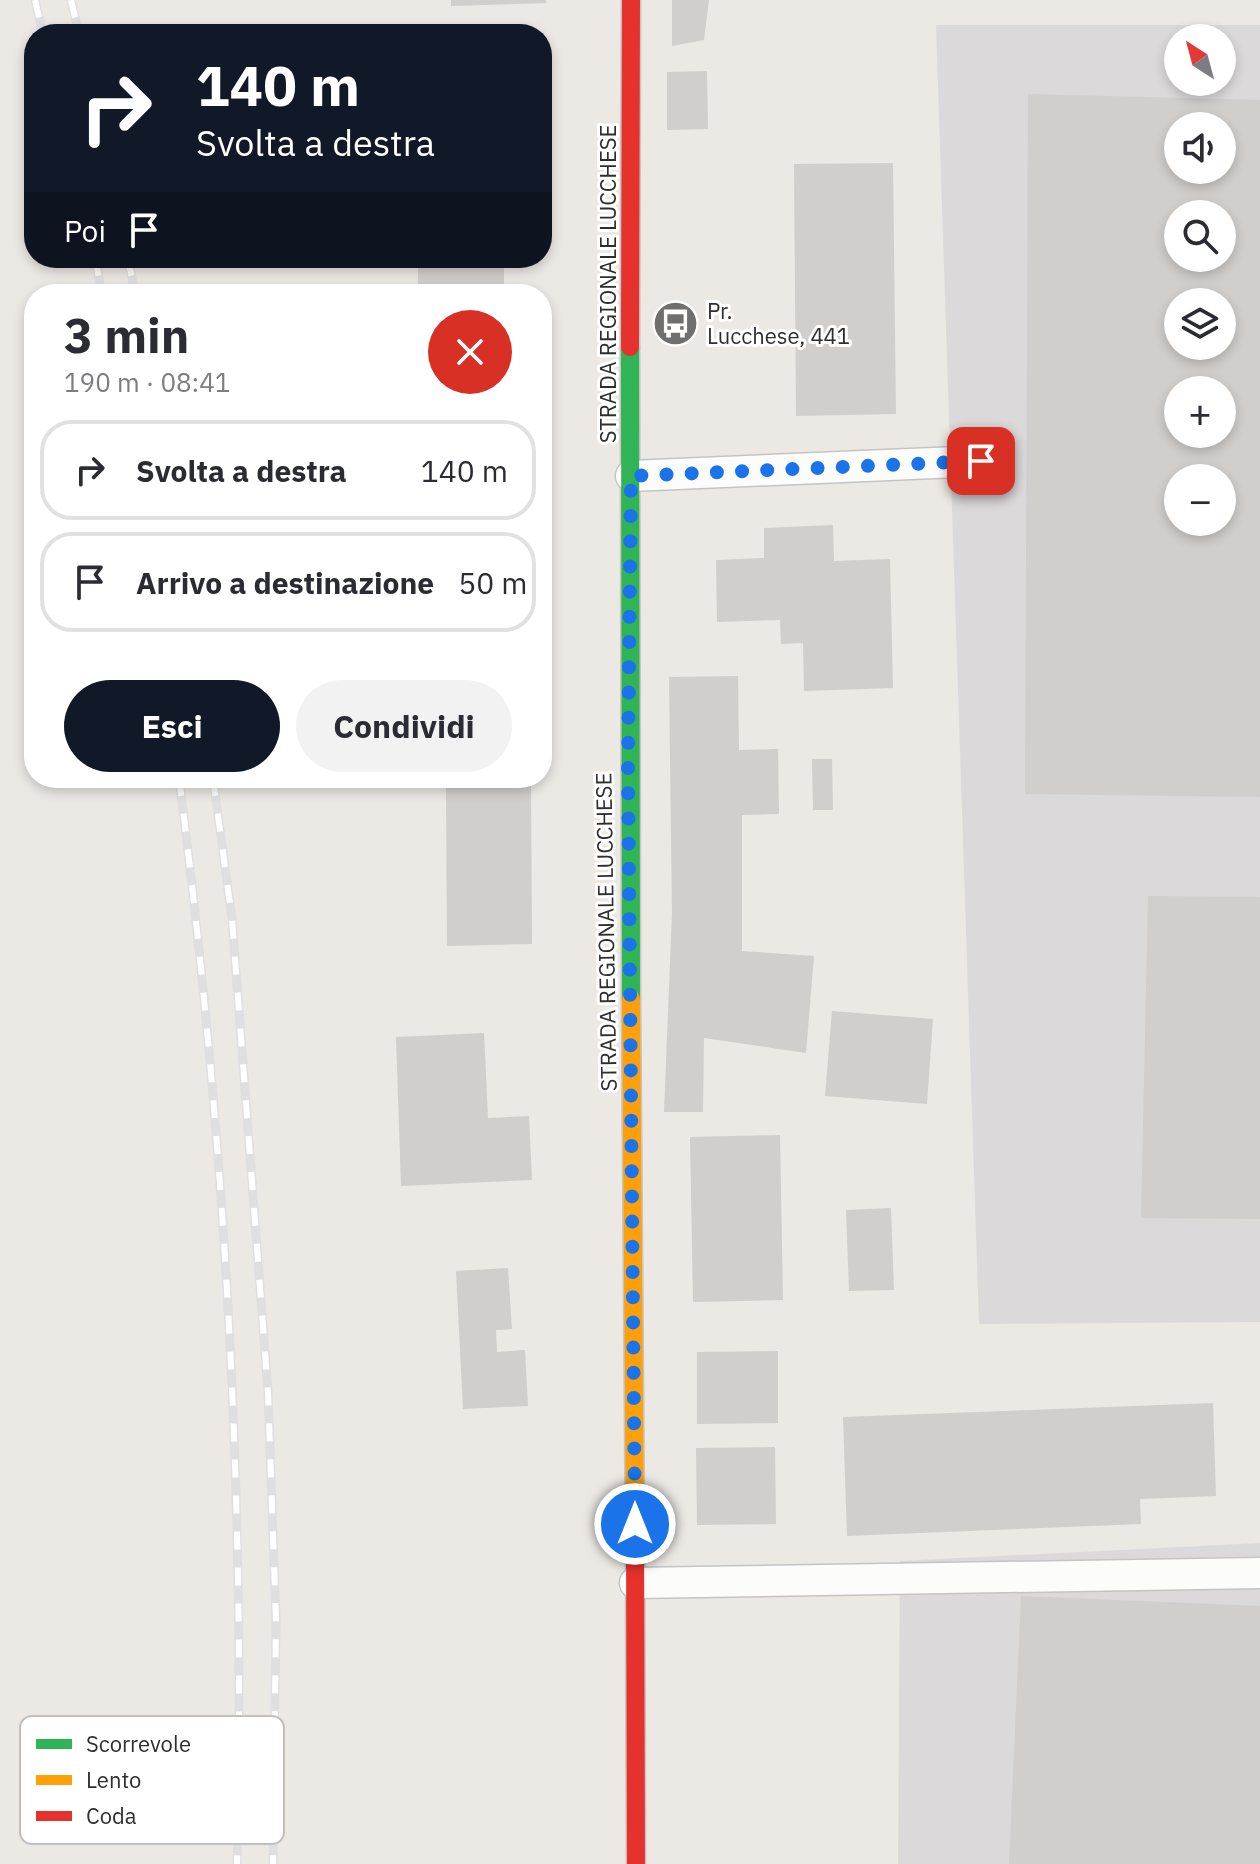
<!DOCTYPE html>
<html lang="it">
<meta charset="utf-8">
<style>
body{margin:0;font-family:"IBM Plex Sans",sans-serif;background:#f2f2f3;color:#2b2b33;height:100vh;display:flex;flex-direction:column;font-size:30px;white-space:nowrap}
*{box-sizing:border-box;margin:0}
p{font-size:26px;color:#7c7c81}
.icon{flex:none;width:44px;height:44px;fill:none;stroke:currentColor;stroke-width:2;stroke-linecap:round;stroke-linejoin:round}
.map{position:relative;flex:1;overflow:hidden}
.side{position:absolute;left:24px;top:284px;width:528px;height:504px;display:flex;flex-direction:column;background:#fff;border-radius:32px;box-shadow:0 4px 12px #0003}
.side>*{flex:none}
.top-card{position:absolute;left:24px;top:24px;width:528px;height:244px;border-radius:32px;box-shadow:0 4px 12px #0003;background:#111827;color:#fff;overflow:hidden}
.needle{width:52px;rotate:324deg}
.buttons{position:absolute;left:1164px;top:24px;display:grid;gap:16px}
.buttons a{display:grid;place-items:center;width:72px;height:72px;border-radius:50%;background:#fff;box-shadow:0 4px 12px #0003;font-size:40px}
.pin{position:absolute;display:grid;place-items:center;width:68px;height:68px;color:#fff;margin:-34px;border-radius:16px;box-shadow:0 4px 12px #0006}
.me{position:absolute;width:88px;margin:-44px;rotate:0deg;stroke-linejoin:round;filter:drop-shadow(0 0 6px #0008)}
.turn{display:flex;align-items:center;gap:28px;height:168px;padding:0 40px;font-size:36px}
.turn .icon{width:104px;height:104px;stroke-width:2.5}
.turn b{display:block;font-size:56px;line-height:68px}
.then{display:flex;align-items:center;height:76px;padding:0 40px;background:#0003;gap:16px;font-size:30px}
.round{display:grid;place-items:center;flex:none;width:84px;height:84px;border-radius:42px;background:#f2f2f3}
.headline{display:flex;align-items:center;justify-content:space-between;height:136px;padding:0 40px}
h1{font-size:48px;font-weight:800;line-height:60px}
.button{display:flex;gap:16px;margin-top:auto;padding:16px 40px}
.button a{flex:1;height:92px;border-radius:48px;background:#111827;color:#fff;font-size:32px;font-weight:800;line-height:92px;text-align:center}
.button a+a{background:#f2f2f3;color:#2b2b33}
ul{padding:0;list-style:none}
li{display:flex;align-items:center;gap:24px;height:100px;margin:0 16px 12px;padding:0 24px;border:4px solid #e1e1e2;border-radius:32px}
li div{flex:1}
li b{display:block;font-size:30px}
li em{font-style:normal}
.map>svg:first-child{display:block}
</style>
<div class="map">
<svg width="1260" height="1864" viewBox="0 0 1260 1864">
<rect width="100%" height="100%" fill="#ece8e4"/>
<g fill="#dcd9db" fill-rule="evenodd">
<path d="M936 25H1260V1322L979 1324ZM1178 38H1222V82H1178ZM1178 126H1222V170H1178ZM1178 214H1222V258H1178ZM1178 302H1222V346H1178ZM1178 390H1222V434H1178ZM1178 478H1222V522H1178Z"/>
<path d="M1260 1543V1864H898L900 1561Z"/>
</g>
<g fill="#d1cecb" fill-rule="evenodd">
<path d="M451 0H546V3L451 6Z"/>
<path d="M672 0H709L704 40 672 46Z"/>
<path d="M707 71 708 129 667 130V72Z"/>
<path d="M1028 94 1260 100V797L1025 794ZM1178 126H1222V170H1178ZM1178 214H1222V258H1178ZM1178 302H1222V346H1178ZM1178 390H1222V434H1178ZM1178 478H1222V522H1178Z"/>
<path d="M893 163 896 414 796 416 794 164Z"/>
<rect x="418" y="258" width="86" height="36"/>
<path d="M833 525 834 561 890 559 893 688 804 691 803 643 781 644 780 620 717 622 716 560 764 558V528Z"/>
<path d="M738 676 739 750 778 749 779 814 742 815V951L814 956 806 1053 704 1038 703 1112H664L672 913 669 677Z"/>
<path d="M812 759H832L833 810H813Z"/>
<path d="M531 783 532 944 447 946 446 785Z"/>
<path d="M1148 896 1260 897V1219L1141 1218Z"/>
<path d="M832 1011 933 1019 927 1104 825 1096Z"/>
<path d="M484 1033 488 1118 529 1116 532 1180 401 1186 396 1037Z"/>
<path d="M780 1135 783 1300 693 1302 690 1137Z"/>
<path d="M891 1208 894 1290 849 1291 846 1210Z"/>
<path d="M508 1268 512 1329 496 1330 497 1352 525 1350 528 1406 463 1409 456 1271Z"/>
<path d="M778 1351V1423L697 1424V1352Z"/>
<path d="M1213 1403 1216 1496 1140 1499 1141 1524 847 1536 843 1417Z"/>
<path d="M775 1447 776 1524 697 1525 696 1448Z"/>
<path d="M1021 1596 1260 1606V1864H1009Z"/>
</g>
<g fill="none" stroke-linecap="round" stroke-linejoin="round">
<defs>
<g id="lane">
<path d="M631 476 981 461"/>
<path d="M635 1583 1260 1573"/>
</g>
<path id="fast" d="M630 347 631 999"/>
<path id="slow" d="M631 999 635 1536"/>
<g id="jam">
<path d="M630 347 631 0"/>
<path d="M635 1536 636 1864"/>
</g>
</defs>
<use href="#lane" stroke="#c5c4c5" stroke-width="33"/>
<use href="#fast" stroke="#c6c5c4" stroke-width="21"/>
<use href="#slow" stroke="#c6c5c4" stroke-width="21"/>
<use href="#jam" stroke="#c6c5c4" stroke-width="21"/>
<use href="#lane" stroke="#fcfcfb" stroke-width="30"/>
<use href="#fast" stroke="#30b455" stroke-width="18"/>
<use href="#slow" stroke="#ff9f0a" stroke-width="18"/>
<use href="#jam" stroke="#e5322d" stroke-width="18"/>
<defs>
<g id="rail">
<path d="M35 0 43 34"/>
<path d="M71 0 79 34"/>
<path d="M95 258 102 294"/>
<path d="M128 258 135 294"/>
<path d="M179 778C225 1137 246 1502 237 1864"/>
<path d="M213 778 232 919 268 1392 276 1620 273 1864"/>
</g>
</defs>
<use href="#rail" stroke="#dfdfe1" stroke-width="9"/>
<use href="#rail" stroke="#fff" stroke-width="6" stroke-dasharray="18" stroke-linecap="butt"/>
</g>
<g fill="none" stroke-linecap="round" stroke-linejoin="round">
<path stroke="#1a73e8" stroke-width="14" stroke-dasharray="0 25.2" d="M635 1524 628 770 631 476 981 461"/>
</g>
<defs>
<symbol id="bus-disc" viewBox="-11 -11 22 22"><circle r="9.5" fill="#706f6e" stroke="#fff"/><path d="M-5-6H5V4H4V6H2V4H-2V6H-4V4H-5ZM-3.5-4V0h7V-4ZM-3.5 1.2v1.5H-2V1.2ZM2 1.2v1.5H3.5V1.2Z" fill="#fff"/></symbol>
</defs>
<g fill-rule="evenodd">
<use href="#bus-disc" x="650" y="298" width="51" height="51"/>
</g>
<g text-anchor="middle" stroke-width="6" stroke-linejoin="round" paint-order="stroke">
<g font-size="22" fill="#2e2e2e" stroke="#fff">
<text transform="translate(608 284) rotate(-90)" y="8">STRADA REGIONALE LUCCHESE</text>
<text transform="translate(606 932) rotate(-91)" y="8">STRADA REGIONALE LUCCHESE</text>
</g>
<g font-size="22" fill="#2e2e2e" stroke="#fff" text-anchor="start">
<text x="707" y="319">Pr.<tspan x="707" dy="25">Lucchese, 441</tspan></text>
</g>
</g>
<rect x="20" y="1716" width="264" height="128" rx="12" fill="#fff" stroke="#c0c0c0" stroke-width="2"/>
<rect x="36" y="1739" width="36" height="10" fill="#30b455"/>
<rect x="36" y="1775" width="36" height="10" fill="#ff9f0a"/>
<rect x="36" y="1811" width="36" height="10" fill="#e5322d"/>
<g font-size="22" fill="#2e2e2e">
<text x="86" y="1752">Scorrevole</text>
<text x="86" y="1788">Lento</text>
<text x="86" y="1824">Coda</text>
</g>
</svg>
<div class="buttons">
<a><svg class="needle" viewBox="-14 -14 28 28"><path d="M0-13l5 13h-10z" fill="#e53935"/><path d="M0 13l5-13h-10z" fill="#7c7c81"/></svg></a>
<a><svg class="icon" aria-label="sound" viewBox="0 0 24 24"><path d="M4 9h4l5-4v14l-5-4H4zM17 9q2 3 0 6"/></svg></a>
<a><svg class="icon" aria-label="search" viewBox="0 0 24 24"><circle cx="10" cy="10" r="6"/><path d="M15 15l6 6"/></svg></a>
<a><svg class="icon" aria-label="layers" viewBox="0 0 24 24"><path d="M12 4l9 5-9 5-9-5zM3 14l9 5 9-5"/></svg></a>
<a>+</a>
<a>−</a>
</div>
<div class="pin" style="left:981px;top:461px;background:#d93025"><svg class="icon" aria-label="arrive" viewBox="0 0 24 24"><path d="M6 21V4h12l-3 4 3 4H6"/></svg></div>
<svg class="me" style="left:635px;top:1524px" viewBox="-20 -20 40 40"><circle r="17" fill="#1a73e8" stroke="#fff" stroke-width="3"/><path d="M0-11L8 9 0 5-8 9z" fill="#fff"/></svg>
<div class="top-card">
<div class="turn"><svg class="icon" aria-label="right" viewBox="0 0 24 24"><path d="M7 20v-9h11M14 6l5 5-5 5"/></svg><div><b>140 m</b>Svolta a destra</div></div>
<div class="then">Poi<svg class="icon" aria-label="arrive" viewBox="0 0 24 24"><path d="M6 21V4h12l-3 4 3 4H6"/></svg></div>
</div>
<section class="side">
<div class="headline"><div><h1>3 min</h1><p>190 m · 08:41</p></div><a class="round" style="background:#d93025;color:#fff"><svg class="icon" aria-label="close" viewBox="0 0 24 24"><path d="M6 6l12 12M18 6L6 18"/></svg></a></div>
<ul>
<li><svg class="icon" aria-label="right" viewBox="0 0 24 24"><path d="M7 20v-9h11M14 6l5 5-5 5"/></svg><div><b>Svolta a destra</b></div><em>140 m</em></li>
<li><svg class="icon" aria-label="arrive" viewBox="0 0 24 24"><path d="M6 21V4h12l-3 4 3 4H6"/></svg><div><b>Arrivo a destinazione</b></div><em>50 m</em></li>
</ul>
<div class="button"><a>Esci</a><a>Condividi</a></div>
</section>
</div>
